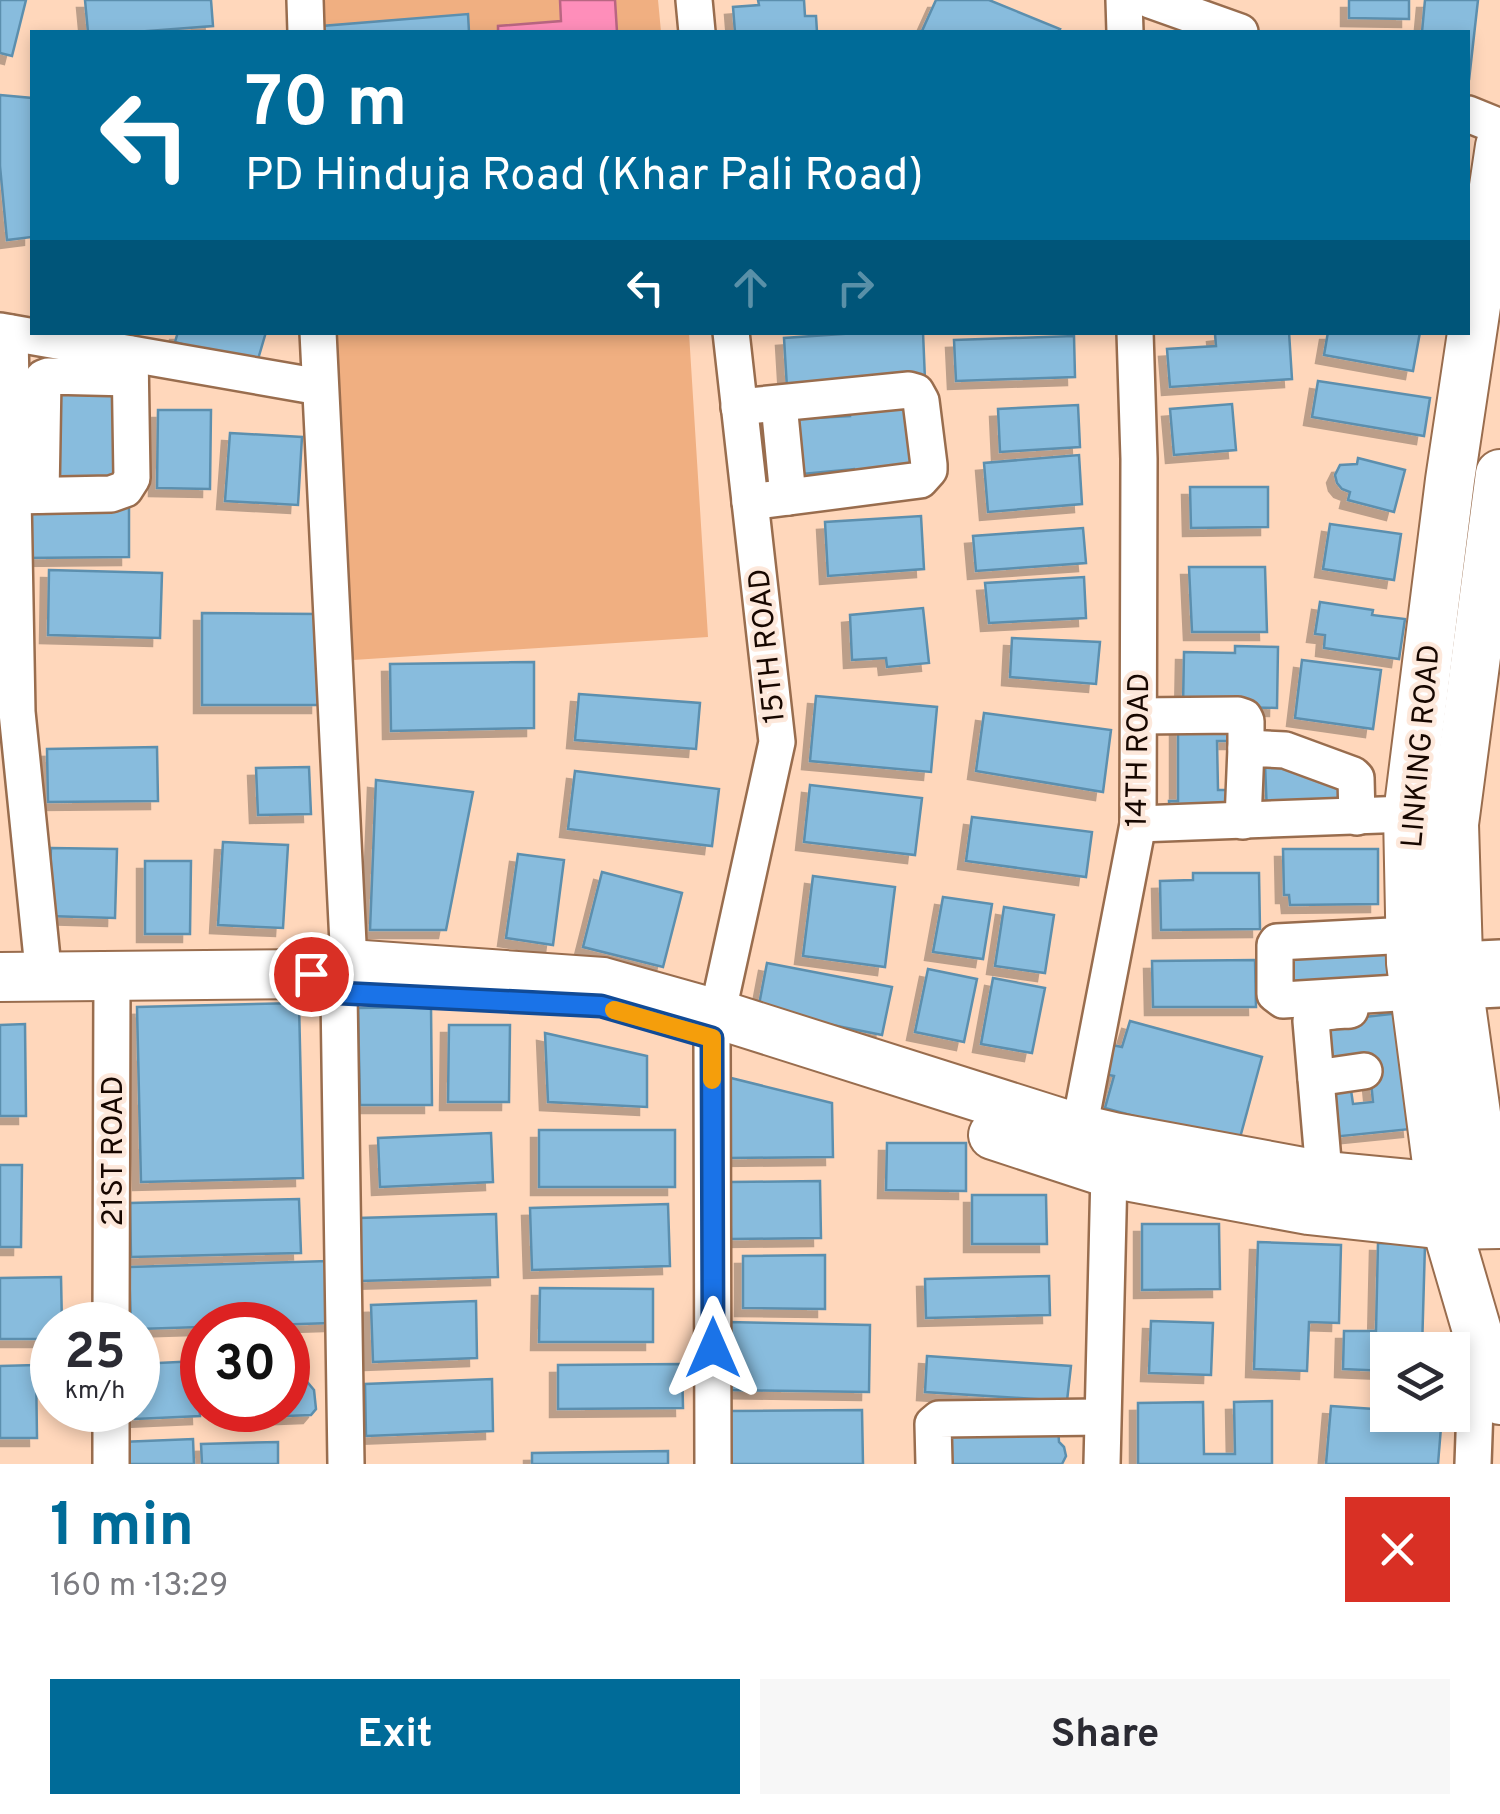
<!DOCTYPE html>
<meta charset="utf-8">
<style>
body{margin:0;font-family:Overpass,sans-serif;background:#f7f7f7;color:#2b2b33;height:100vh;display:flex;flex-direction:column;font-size:38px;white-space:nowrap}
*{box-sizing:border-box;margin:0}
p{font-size:32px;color:#7c7c81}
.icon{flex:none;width:55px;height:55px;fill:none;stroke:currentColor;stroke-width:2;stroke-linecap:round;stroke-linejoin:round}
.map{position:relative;height:1464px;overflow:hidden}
.side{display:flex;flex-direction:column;background:#fff;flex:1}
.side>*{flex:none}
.hud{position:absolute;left:30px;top:30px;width:1440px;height:305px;border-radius:0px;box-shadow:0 5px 15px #0003;background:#006b98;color:#fff;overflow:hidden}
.controls{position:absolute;left:1370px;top:1332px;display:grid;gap:20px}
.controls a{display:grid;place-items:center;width:100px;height:100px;border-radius:0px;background:#fff;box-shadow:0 5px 15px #0003;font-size:50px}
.speed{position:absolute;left:30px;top:1302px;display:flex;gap:20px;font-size:50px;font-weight:700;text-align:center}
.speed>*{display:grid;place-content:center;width:130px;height:130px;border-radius:50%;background:#fff;box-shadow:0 5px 15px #0003;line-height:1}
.speed small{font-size:25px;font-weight:400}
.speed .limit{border:15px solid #d22;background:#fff;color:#111}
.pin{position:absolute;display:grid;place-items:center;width:85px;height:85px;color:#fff;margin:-42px;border:5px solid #fff;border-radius:50%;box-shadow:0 2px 10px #0007}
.me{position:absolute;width:110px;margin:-55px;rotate:0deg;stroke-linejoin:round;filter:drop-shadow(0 0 8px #0008)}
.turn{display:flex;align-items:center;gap:35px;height:210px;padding:0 50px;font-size:45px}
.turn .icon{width:130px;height:130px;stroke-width:2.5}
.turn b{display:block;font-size:70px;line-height:85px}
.lanes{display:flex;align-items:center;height:95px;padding:0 50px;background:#0003;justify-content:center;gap:50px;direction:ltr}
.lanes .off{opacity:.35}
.round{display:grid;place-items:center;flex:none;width:105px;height:105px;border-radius:0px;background:#f7f7f7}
.headline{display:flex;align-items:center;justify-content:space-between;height:170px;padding:0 50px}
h1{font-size:60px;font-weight:700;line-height:75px;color:#006b98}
.cta{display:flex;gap:20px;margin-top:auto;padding:20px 50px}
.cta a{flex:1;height:115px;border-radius:0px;background:#006b98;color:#fff;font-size:40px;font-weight:700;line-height:115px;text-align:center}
.cta a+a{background:#f7f7f7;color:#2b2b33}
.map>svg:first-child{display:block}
</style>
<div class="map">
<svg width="1500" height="1464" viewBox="0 0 1500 1464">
<defs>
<filter id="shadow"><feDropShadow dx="-8" dy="8" stdDeviation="0" flood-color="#0004"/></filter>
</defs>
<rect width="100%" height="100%" fill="#ffd7bb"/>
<g fill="#f0af81">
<path d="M316 0H658L661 32H317Z"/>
<path d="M332 333H689L708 637 353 660Z"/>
</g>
<path fill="#fe8eba" stroke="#b96682" stroke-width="2.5" d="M560 0H615L617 32H498V26L561 21Z"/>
<g fill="#88bcdd" stroke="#5c8fae" stroke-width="2.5" filter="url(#shadow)">
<path d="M0 0H26L12 56 0 53Z"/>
<path d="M85 0H211L213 26 135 32H88Z"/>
<path d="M758 0H804L805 16H816L817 32H735L733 7 759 5Z"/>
<path d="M936 0H989L1060 29 1058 32H926L922 31Z"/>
<path d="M1349 0H1409V19L1349 18Z"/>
<path d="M1425 0H1478L1469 80 1468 32H1422Z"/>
<path d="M468 14 469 32H323L322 26Z"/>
<path d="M0 95 32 98V237L7 240 0 166Z"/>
<path d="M178 332H266L256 366 175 342Z"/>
<path d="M871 332H923L925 380 787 388 784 338Z"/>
<path d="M1234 332H1289L1292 379 1170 387 1167 349 1216 346 1215 334Z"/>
<path d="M1328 332H1420L1413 371 1324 355Z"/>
<path d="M1074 336 1075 377 956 381 954 340Z"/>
<path d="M48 379 127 384 124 486 45 484Z"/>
<path d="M1318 381 1430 398 1424 436 1312 417Z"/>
<path d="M849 400 875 410 919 407 924 466 856 480 854 469 802 474 797 419 850 416Z"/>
<path d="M1232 404 1236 450 1174 455 1170 409Z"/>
<path d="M1078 405 1080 447 1000 452 998 409Z"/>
<path d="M158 410H211L210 489 157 488Z"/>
<path d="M230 433 302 437 298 505 225 501Z"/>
<path d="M1079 455 1082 504 988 512 984 463Z"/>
<path d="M1358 458 1405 470 1394 512 1348 500 1350 492 1342 489 1337 483 1335 475 1340 465 1357 464Z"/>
<path d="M1190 487H1268V527L1191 528Z"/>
<path d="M129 500V557L23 558 22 501Z"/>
<path d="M921 516 924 569 828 576 825 522Z"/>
<path d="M1330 524 1401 534 1394 580 1323 569Z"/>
<path d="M1083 528 1086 563 976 571 973 536Z"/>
<path d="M1189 567H1265L1267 632H1192Z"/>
<path d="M49 570 162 573 160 638 48 635Z"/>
<path d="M1084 577 1086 618 989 623 985 583Z"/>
<path d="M1320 602 1373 610 1372 615 1405 619 1399 659 1324 648 1325 635 1315 634Z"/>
<path d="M923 608 929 663 887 667 886 658 852 660 850 615Z"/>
<path d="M202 613 320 614 319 705H202Z"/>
<path d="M1012 638 1100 642 1096 684 1010 677Z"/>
<path d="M1235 646 1278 647 1277 708 1183 706 1184 652 1235 653Z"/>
<path d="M1302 660 1381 670 1373 729 1295 718Z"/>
<path d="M534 662V728L391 731 390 664Z"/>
<path d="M579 694 700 703 696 749 575 740Z"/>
<path d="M816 696 937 707 931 772 810 761Z"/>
<path d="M984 713 1111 730 1103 792 976 771Z"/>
<path d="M1239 723V741H1217L1218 790H1233V804H1209V817H1170L1169 801H1178V726Z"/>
<path d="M157 747 158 801 48 802 47 749Z"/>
<path d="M1265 764 1318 767 1348 781 1349 810 1267 814Z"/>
<path d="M309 767 311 814 258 815 256 768Z"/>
<path d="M575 771 719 789 712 846 568 829Z"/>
<path d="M376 780 473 792 446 930H370Z"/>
<path d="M810 785 922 798 915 855 804 842Z"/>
<path d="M972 817 1092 832 1086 877 966 861Z"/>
<path d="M223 842 288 845 283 928 218 925Z"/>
<path d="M51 848 117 849 115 918 48 916Z"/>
<path d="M1283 849H1378V904L1290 905 1289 895H1284Z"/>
<path d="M518 854 564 860 553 945 506 938Z"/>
<path d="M145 861H191L190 934H145Z"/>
<path d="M602 872 682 893 663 967 583 947Z"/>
<path d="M1193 873H1259L1260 929 1161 930 1160 881 1193 880Z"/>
<path d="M813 876 895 887 885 967 803 956Z"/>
<path d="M943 897 992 904 983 959 933 952Z"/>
<path d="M1004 907 1054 915 1045 973 995 966Z"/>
<path d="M1387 942 1390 991 1287 996 1285 947Z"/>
<path d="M1255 960 1256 1007H1153L1152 961Z"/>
<path d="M767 963 892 987 882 1035 758 1010Z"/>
<path d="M928 969 977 979 964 1042 915 1032Z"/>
<path d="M993 978 1045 988 1032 1053 981 1044Z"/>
<path d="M299 1003 303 1178 141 1182 137 1007Z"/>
<path d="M431 1007 432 1105H360L358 1008Z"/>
<path d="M1400 1013 1411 1129 1332 1137 1328 1093 1351 1090 1353 1104 1373 1102 1369 1061 1325 1065 1320 1022Z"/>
<path d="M1130 1021 1262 1057 1238 1145 1105 1108 1114 1076 1104 1074 1112 1045 1122 1047Z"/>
<path d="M25 1024 26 1116H0V1025Z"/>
<path d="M449 1025H510L509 1102H448Z"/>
<path d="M545 1033 647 1056V1107L548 1102Z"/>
<path d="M727 1077 832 1103 833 1157 728 1158Z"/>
<rect x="539" y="1130" width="136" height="57"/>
<path d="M491 1133 493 1182 380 1187 378 1138Z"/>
<path d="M887 1143H966V1191L886 1190Z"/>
<path d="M0 1165H22L21 1247H0Z"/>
<path d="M820 1181 821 1238 731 1239 730 1182Z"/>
<path d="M972 1195H1046L1047 1244H972Z"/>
<path d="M299 1199 301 1253 131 1257 130 1203Z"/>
<path d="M668 1204 670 1266 532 1270 530 1208Z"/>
<path d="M496 1214 498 1277 360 1281 358 1218Z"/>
<path d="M1142 1224H1219L1220 1289 1142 1290Z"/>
<path d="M1258 1242 1341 1245 1339 1323 1309 1322 1307 1371 1254 1369Z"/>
<path d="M1378 1243 1425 1244 1422 1350H1388V1371L1343 1369 1344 1331H1376Z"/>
<path d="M825 1255V1309L743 1308V1256Z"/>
<path d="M328 1261 331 1323 138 1329V1325H131L129 1267Z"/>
<path d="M1049 1276 1050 1315 926 1318 925 1279Z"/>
<path d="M61 1277 62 1325H52V1339H0V1278Z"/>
<path d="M540 1288 653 1289V1342H539Z"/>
<path d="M476 1301 477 1358 373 1362 371 1305Z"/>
<path d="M1151 1321 1213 1323 1211 1375 1149 1373Z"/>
<path d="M728 1322 870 1325 869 1392 727 1390Z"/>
<path d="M288 1340 301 1349 304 1358 299 1372 314 1390 316 1409 311 1415 231 1418V1410H288Z"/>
<path d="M927 1356 1071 1366 1067 1401 925 1392Z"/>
<path d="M198 1361 200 1416 135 1419V1410H138V1364Z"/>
<path d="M682 1364 683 1408 558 1409V1365Z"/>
<path d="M36 1365 37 1438H0V1366Z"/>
<path d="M492 1379 493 1431 366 1436 365 1384Z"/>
<path d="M1272 1401V1464H1138V1403L1203 1402 1204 1454H1235L1234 1402Z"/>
<path d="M1331 1406 1388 1410V1415H1442L1438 1464H1326Z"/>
<path d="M862 1410 863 1464H730L729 1411Z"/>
<path d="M941 1426H1058L1059 1442 1064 1447 1066 1456 1062 1464H942Z"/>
<path d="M193 1439 194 1464H122L121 1442Z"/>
<path d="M278 1442V1464H202L201 1444Z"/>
<path d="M668 1451V1464H532V1453Z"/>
</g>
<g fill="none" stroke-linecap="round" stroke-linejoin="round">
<defs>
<g id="street">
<path d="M305 0 306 32"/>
<path d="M694 0 697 32"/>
<path d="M1124 0 1125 32"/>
<path d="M1150 0 1240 32"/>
<path d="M1468 114 1500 127"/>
<path d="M0 331 320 387"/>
<path d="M318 332 349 964 339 993 346 1464"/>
<path d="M10 333 17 712 44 978"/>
<path d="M779 404 788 497"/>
<path d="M739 407 909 390 916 392 921 401 929 465V470L920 480 750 502"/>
<path d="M41 495 43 378 48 376 130 378"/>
<path d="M13 496 111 494 125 489 132 478 130 354"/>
<path d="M1139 716 1238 715 1244 717 1246 721V748"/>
<path d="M1243 821 1246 748 1285 750 1353 775 1356 778 1357 817"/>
<path d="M1138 824 1408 814"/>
<path d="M1410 935 1277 942 1275 945V994L1283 1000 1414 992"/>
<path d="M1458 960 1500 958"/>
<path d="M1459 991 1500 989"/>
<path d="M1316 1078 1364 1071"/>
<path d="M1075 1150 1138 824 1139 459 1135 332"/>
<path d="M1326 1196 1311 1021C1319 1010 1337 1011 1350 1010"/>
<path d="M111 1325 112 978"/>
<path d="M111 1464V1410"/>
<path d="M713 1464 712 1038 777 742 731 332"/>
<path d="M934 1464 933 1424 939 1419 1102 1417"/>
<path d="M1102 1464 1109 1173 1112 1150"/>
<path d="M1473 1464 1475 1407 1487 1365"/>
</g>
<g id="secondary">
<path d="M1500 146 1450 480 1408 814 1411 963 1440 1187 1446 1225 1487 1365 1500 1400"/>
<path d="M0 977 311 974 349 964 603 982 717 1014 1080 1129 1114 1137 1325 1176 1440 1187 1500 1188"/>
<path d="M993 1135 1109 1173 1308 1210 1446 1225 1500 1224"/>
<path d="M1492 1215 1486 1186 1459 991 1454 824 1500 474"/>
</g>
</defs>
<use href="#street" stroke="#996d4e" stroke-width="40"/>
<use href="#secondary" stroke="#996d4e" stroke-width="52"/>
<use href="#street" stroke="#fff" stroke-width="35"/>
<use href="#secondary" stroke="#fff" stroke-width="48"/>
</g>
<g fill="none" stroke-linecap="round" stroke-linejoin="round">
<defs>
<path id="route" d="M311 974 339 993 601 1006 712 1038 713 1348"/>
</defs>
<use href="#route" stroke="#114b97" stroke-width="25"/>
<use href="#route" stroke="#1a73e8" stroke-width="18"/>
<path stroke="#f59e0b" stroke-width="18" d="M614 1010 712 1038V1080"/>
</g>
<g text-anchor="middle" stroke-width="9" stroke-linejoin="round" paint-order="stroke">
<g font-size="30" fill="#170700" stroke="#fde8db">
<text transform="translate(766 646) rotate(-96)" y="10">15TH ROAD</text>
<text transform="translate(1420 746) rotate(-85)" y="10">LINKING ROAD</text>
<text transform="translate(1137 750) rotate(-89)" y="10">14TH ROAD</text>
<text transform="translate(112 1151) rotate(-90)" y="10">21ST ROAD</text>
</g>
</g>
</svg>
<div class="controls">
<a><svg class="icon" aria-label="layers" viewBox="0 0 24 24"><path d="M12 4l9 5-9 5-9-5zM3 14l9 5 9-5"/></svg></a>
</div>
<div class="speed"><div>25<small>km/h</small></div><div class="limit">30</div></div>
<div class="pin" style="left:311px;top:974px;background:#d93025"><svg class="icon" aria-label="arrive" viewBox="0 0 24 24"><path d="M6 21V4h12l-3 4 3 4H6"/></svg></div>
<svg class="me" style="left:713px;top:1348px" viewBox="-20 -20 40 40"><path d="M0-17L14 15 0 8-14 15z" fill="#1a73e8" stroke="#fff" stroke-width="4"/></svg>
<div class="hud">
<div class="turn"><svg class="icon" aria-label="left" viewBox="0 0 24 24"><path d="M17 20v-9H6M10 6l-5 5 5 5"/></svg><div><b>70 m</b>PD Hinduja Road (Khar Pali Road)</div></div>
<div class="lanes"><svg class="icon" aria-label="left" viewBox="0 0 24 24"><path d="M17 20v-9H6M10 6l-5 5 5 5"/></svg><svg class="icon off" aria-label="ahead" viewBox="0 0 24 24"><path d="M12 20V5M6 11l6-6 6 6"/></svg><svg class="icon off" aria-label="right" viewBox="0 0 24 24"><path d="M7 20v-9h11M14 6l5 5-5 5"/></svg></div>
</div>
</div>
<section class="side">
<div class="headline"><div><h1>1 min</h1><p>160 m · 13:29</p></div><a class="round" style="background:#d93025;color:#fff"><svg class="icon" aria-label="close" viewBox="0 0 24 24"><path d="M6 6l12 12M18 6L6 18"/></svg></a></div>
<div class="cta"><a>Exit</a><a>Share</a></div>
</section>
